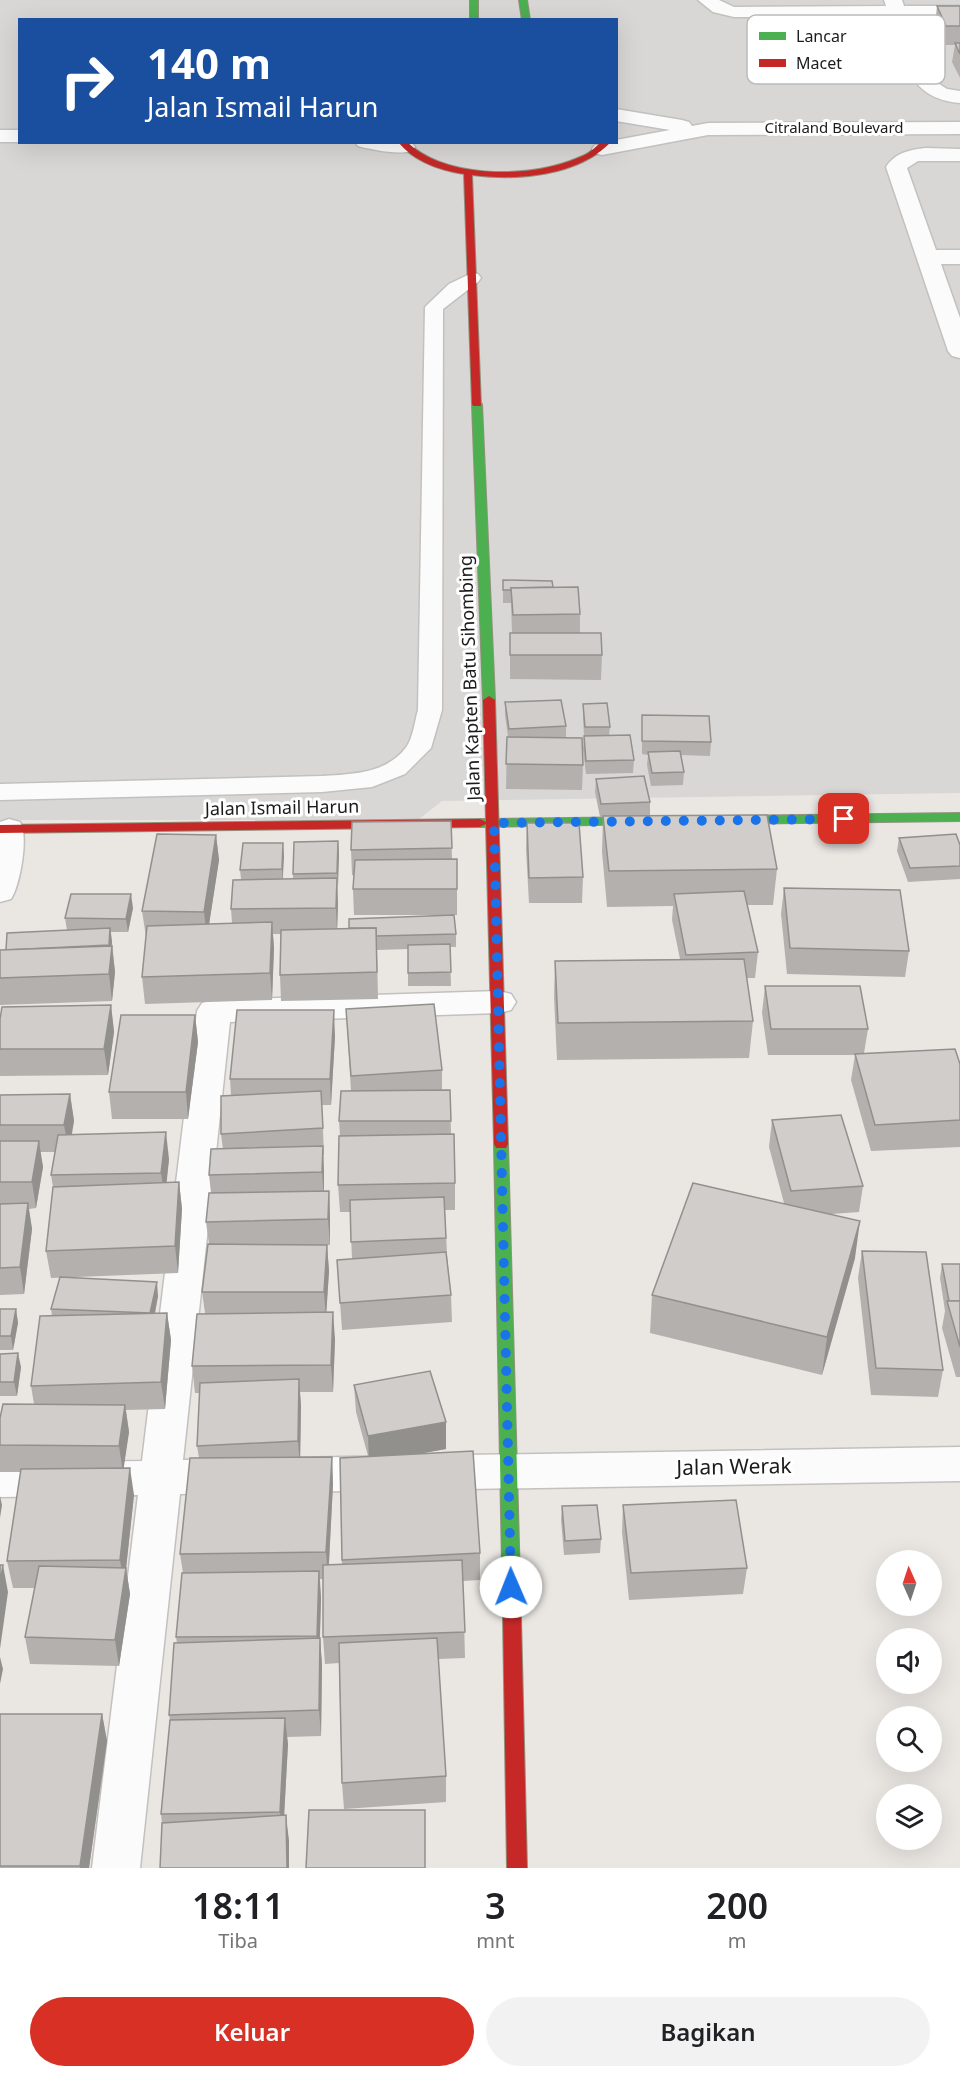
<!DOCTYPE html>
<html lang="id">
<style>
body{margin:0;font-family:"Noto Sans",sans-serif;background:#f2f2f2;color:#202124;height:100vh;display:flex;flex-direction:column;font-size:22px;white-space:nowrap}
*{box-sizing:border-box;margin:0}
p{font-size:20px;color:#757577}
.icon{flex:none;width:33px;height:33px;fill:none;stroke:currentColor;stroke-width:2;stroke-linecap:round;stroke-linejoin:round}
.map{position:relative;height:1868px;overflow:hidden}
.sheet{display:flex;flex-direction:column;background:#fff;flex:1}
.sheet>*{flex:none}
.top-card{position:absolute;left:18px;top:18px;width:600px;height:126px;border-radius:0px;box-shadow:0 6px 24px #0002;background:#1a4fa0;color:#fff;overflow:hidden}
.needle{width:39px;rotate:357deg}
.fabs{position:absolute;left:876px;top:1550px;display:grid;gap:12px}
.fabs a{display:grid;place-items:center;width:66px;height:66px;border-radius:50%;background:#fff;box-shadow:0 6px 24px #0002;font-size:30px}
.pin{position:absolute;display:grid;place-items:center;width:51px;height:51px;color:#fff;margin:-26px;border-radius:12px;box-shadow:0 3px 9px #0006}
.me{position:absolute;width:66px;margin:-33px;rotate:359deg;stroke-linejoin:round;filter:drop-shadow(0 0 4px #0008)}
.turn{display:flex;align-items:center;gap:21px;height:126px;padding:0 30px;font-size:27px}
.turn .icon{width:78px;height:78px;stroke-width:2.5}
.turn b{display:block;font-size:42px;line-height:51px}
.eta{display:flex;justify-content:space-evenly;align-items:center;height:102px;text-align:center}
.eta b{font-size:36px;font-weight:600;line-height:42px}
.button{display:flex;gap:12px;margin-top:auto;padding:12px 30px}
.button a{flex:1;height:69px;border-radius:36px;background:#d93025;color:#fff;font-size:24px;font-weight:600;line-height:69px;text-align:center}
.button a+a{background:#f2f2f2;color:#202124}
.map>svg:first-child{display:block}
</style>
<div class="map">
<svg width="960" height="1868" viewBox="0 0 960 1868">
<rect width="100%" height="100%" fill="#eae7e3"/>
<path fill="#d9d7d5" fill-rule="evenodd" d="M0 0H960V793L442 801 418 820H0ZM20 20H616V142H20Z"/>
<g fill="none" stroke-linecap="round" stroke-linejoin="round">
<defs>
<path id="lane" d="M472 273 478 274 481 278 478 282 443 309 442 710 431 748 405 774 372 787 322 792 0 800V784L322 776C353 774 387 774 407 746 413 737 415 720 418 710L425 307 449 284Z"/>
<g id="street">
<path d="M698 0H719L734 7 886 6 884 0H902L904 6H960V16L908 17 933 80 947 89 960 91V103C906 98 906 60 890 17H734L713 12Z"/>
<path d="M616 109 682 120 689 122 692 126 708 123 960 122V134L708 135 602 155 595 153 592 149 595 145 616 142V140L670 130 616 121Z"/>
<rect x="0" y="130" width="20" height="12"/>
<path d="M355 142H411L415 147 412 151C396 155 374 150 358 146Z"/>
<path d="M925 148 960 149V161H918L907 168 936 250H960V264H941L960 318V358L952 356 948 351 886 167C895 153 909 150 925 148Z"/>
<path d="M9 819 20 822C29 836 20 885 11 899L0 902V822Z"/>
<path d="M499 991 511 994 516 1002 511 1010 499 1013 230 1022 183 1460 232 1459 247 1464 253 1476 247 1488 232 1493 180 1494 140 1868H92L138 1495 0 1497V1463L142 1461 197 1011 202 1003 214 1000Z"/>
<path d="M960 1447V1481L287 1492 272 1487 266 1475 272 1463 287 1458Z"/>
</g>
<g id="fast">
<rect x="470" y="0" width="8" height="20"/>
<path d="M519 0H527L530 20H522Z"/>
<path d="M477 401 482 404 495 700 489 704 483 700 472 404Z"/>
<path d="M960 813V821L722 824 716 820 722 816Z"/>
<path d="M649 817 654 818 655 821 654 824 480 827 474 823 480 819Z"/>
<path d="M501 1139 506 1140 508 1144 521 1618 518 1623 512 1626 506 1623 503 1618 494 1144 496 1140Z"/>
</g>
<g id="jam">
<path d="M398 142H407C444 178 524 178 570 161 577 158 585 156 591 151 594 149 598 144 602 142 604 141 608 142 611 142 578 176 517 181 472 175L481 406H473L472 404 464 174C439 170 415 162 398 142Z"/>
<path d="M489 696 495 700 508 1144 506 1148H496L494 1144 486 824 480 827 0 833V825L480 819 486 822 483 700Z"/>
<path d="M512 1610 518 1613 521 1618 527 1868H507L503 1618 506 1613Z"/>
</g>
</defs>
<use href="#lane" stroke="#c2c1bf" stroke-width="3"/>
<use href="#street" stroke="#c2c1bf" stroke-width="3"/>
<use href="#fast" stroke="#92927c" stroke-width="2"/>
<use href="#jam" stroke="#92927c" stroke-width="2"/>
<use href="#lane" fill="#fcfbfb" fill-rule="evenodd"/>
<use href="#street" fill="#fcfbfb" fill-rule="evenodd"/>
<use href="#fast" fill="#4caf50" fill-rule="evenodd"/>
<use href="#jam" fill="#c62828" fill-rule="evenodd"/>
</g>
<g fill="#b3b0ae">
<path d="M937 6H960V78L952 62 955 45H944L935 25Z"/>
<path d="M503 580 553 587 580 614V633L602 655 601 680 510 679V633H512L511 603H503Z"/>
<path d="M505 702 566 726V738L583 765 582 790 506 789 507 737H508L505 715Z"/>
<path d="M583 704 610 727 609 735 634 760 633 773 586 774 583 749 584 736 583 717Z"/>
<path d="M642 715 711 742 710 756 681 755 684 772 683 785 651 786 647 765 648 755 642 754Z"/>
<path d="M596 779 650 802V815L630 816 777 869 773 905H747L758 952 755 978H747L753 1021 749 1058 557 1060 554 997 555 961 680 959 672 920 673 906 607 907 602 852 603 817H600L595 792Z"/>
<path d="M451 821 452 859H457V915H354L353 889 354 875H352L351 850Z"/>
<path d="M527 823 583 877 582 903H529L526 849Z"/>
<path d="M216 835 219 860 209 924 232 923 231 909 241 879 240 870 284 856 283 879H293V874L338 841 339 855 337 887 338 904 337 929 456 934V947H450L451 986H408V949L377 950 378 999 281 1001 280 975 281 934H273L274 948 272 1000 145 1004 142 977 146 937 142 911Z"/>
<path d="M899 838 960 845V879L908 882 897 851Z"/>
<path d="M784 888 909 951 905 977 787 974 781 914Z"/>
<path d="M133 908 128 932H111L115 972 112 1001 0 1005V950H6L67 930 65 918Z"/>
<path d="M765 986 868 1029 864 1053 960 1064V1147L871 1151 851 1080 855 1055H768L762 1013Z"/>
<path d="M111 1005 114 1032 108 1075 0 1076V1019Z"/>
<path d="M346 1009 442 1070V1090H450L451 1134 455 1183V1210H445L447 1255 451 1295 452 1322 342 1330 337 1260 352 1259 350 1212H340L338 1185 340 1136 339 1121 351 1091Z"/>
<path d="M195 1015 198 1042 188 1119H112L109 1092Z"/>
<path d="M335 1036 331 1105H322L324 1155H323L324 1173V1191H329L330 1217V1245H327L329 1271 326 1312 335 1339 333 1392H300L301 1406 300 1458 332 1457 333 1484 329 1565 342 1564 340 1458 368 1456 356 1412 354 1385 446 1422V1449L417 1454 480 1553V1580L463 1581 465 1658 438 1659 446 1776V1802L344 1809 342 1783 339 1663 325 1664 323 1637V1579H320L321 1598 320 1638 322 1665 321 1736 287 1737 288 1744 284 1815 289 1841V1868H160L162 1823 161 1814 170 1720 169 1715 177 1643 176 1637 183 1573 180 1554 199 1458 197 1446 200 1393H195L192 1366 205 1313 202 1292 209 1244 206 1222 211 1193 209 1175 223 1149 221 1134 231 1095 230 1079Z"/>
<path d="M70 1094 74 1121 71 1134 169 1159 166 1183 179 1182 182 1209 178 1273 51 1278 46 1251 53 1187 51 1175 55 1152H40L43 1167 36 1208 29 1209 32 1229 24 1294 0 1295V1095Z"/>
<path d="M772 1120 863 1186 859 1212 832 1214 855 1258 822 1375 650 1333 652 1295 784 1203 769 1147Z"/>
<path d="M862 1251 943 1370 938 1397 871 1395 858 1278Z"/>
<path d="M942 1264H960V1377H956L942 1328 945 1311 940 1278Z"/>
<path d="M158 1296 155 1314 167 1313 171 1340 165 1409 126 1410 129 1432 123 1468 134 1495 126 1568 130 1594 119 1666 30 1664 25 1637 35 1588H13L7 1561 21 1472H0V1418L34 1404 31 1386 52 1316 51 1309Z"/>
<path d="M0 1309H16L18 1323 13 1350H0Z"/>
<path d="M0 1354 21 1367 17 1396H0Z"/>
<path d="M623 1505 747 1568 743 1594 629 1600 622 1532Z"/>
<path d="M562 1506 601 1539 600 1553 564 1555 561 1520Z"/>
<path d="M0 1714H102L107 1741 89 1868H0Z"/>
</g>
<g fill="#92908d">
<path d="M216 835 219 860 207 938 204 912Z"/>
<path d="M338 841 339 855 338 887 337 873Z"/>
<path d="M283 843 284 856 282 883V869Z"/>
<path d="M337 878 338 904 337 934 336 908Z"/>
<path d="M131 894 133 908 128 932 126 919Z"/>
<path d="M272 922 274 948 272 1000 270 973Z"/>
<path d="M110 928 112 942 110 959 109 945Z"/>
<path d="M112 946 115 972 112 1001 109 974Z"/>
<path d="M111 1005 114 1032 108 1075 104 1049Z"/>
<path d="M334 1010 335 1036 331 1105 330 1079Z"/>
<path d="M195 1015 198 1042 188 1119 186 1092Z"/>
<path d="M70 1094 74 1121 69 1152 64 1125Z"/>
<path d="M166 1132 169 1159 165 1199 161 1173Z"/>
<path d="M39 1141 43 1167 36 1208 32 1182Z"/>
<path d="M323 1146 324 1173V1199L322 1172Z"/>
<path d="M179 1182 182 1209 178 1273 175 1246Z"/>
<path d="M329 1191 330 1217V1245L328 1219Z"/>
<path d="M28 1203 32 1229 24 1294 20 1267Z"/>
<path d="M860 1221 855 1258 822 1375 827 1337Z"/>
<path d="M327 1245 329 1271 326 1319 324 1292Z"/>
<path d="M157 1282 158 1296 152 1327 150 1313Z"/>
<path d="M16 1309 18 1323 13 1350 11 1336Z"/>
<path d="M333 1312 335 1339 333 1392 331 1365Z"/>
<path d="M167 1313 171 1340 165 1409 161 1382Z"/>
<path d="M18 1353 21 1367 17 1396 14 1382Z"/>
<path d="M299 1379 301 1406 300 1468 298 1441Z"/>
<path d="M125 1405 129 1432 123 1473 119 1446Z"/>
<path d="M446 1422V1449L369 1463 368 1436Z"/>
<path d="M332 1457 333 1484 328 1579 326 1552Z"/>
<path d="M130 1468 134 1495 126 1569V1568L130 1594 119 1666 115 1640 124 1584 120 1560Z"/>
<path d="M0 1496 2 1505 0 1518Z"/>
<path d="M3 1565 8 1592 0 1649V1583Z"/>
<path d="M319 1571 321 1598 319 1662 317 1636Z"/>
<path d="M320 1638 322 1665 321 1736 319 1710Z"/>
<path d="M0 1657 3 1669 0 1684Z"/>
<path d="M102 1714 107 1741 89 1868H80Z"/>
<path d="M285 1718 288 1744 283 1837 280 1812Z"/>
<path d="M286 1815 289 1841V1868H287Z"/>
</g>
<g fill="#d0cdca" stroke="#92908d" stroke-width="1.5">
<path d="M937 6H960V26H946Z"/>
<path d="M955 43H960V54Z"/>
<path d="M503 580 552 581 553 587 511 588 512 590H503Z"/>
<path d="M578 587 580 614 513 615 511 588Z"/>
<path d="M510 633H601L602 655H510Z"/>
<path d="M561 700 566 726 509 729 505 702Z"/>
<path d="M607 703 610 727H585L583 704Z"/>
<path d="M642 715 709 716 711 742 642 741Z"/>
<path d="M630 735 634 760 586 761 584 736Z"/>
<path d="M507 737 582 738 583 765 506 764Z"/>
<path d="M680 751 684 772 652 773 648 752Z"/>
<path d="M644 776 650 802 601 804 596 779Z"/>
<path d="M767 815 777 869 609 871 603 816Z"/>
<path d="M451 821 452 848 351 850 352 822Z"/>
<path d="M527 823H579L583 877 529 878Z"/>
<path d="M157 834 216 835 204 912 142 911Z"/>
<path d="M956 834 960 845V866L910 868 899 838Z"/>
<path d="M338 841 337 873 293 874 294 842Z"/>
<path d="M243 843H283L282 869 240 870Z"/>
<path d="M457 859V889H353L355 860Z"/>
<path d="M337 878 336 908 231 909 233 880Z"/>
<path d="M784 888 900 890 909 951 790 948Z"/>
<path d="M744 891 758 952 686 955 674 894Z"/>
<path d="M71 894H131L126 919 65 918Z"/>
<path d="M454 915 456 934 376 936V928H349V919Z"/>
<path d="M272 922 270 973 142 977 147 926Z"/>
<path d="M110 928 109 945 6 950 7 933Z"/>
<path d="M376 928 377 972 280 975 281 930Z"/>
<path d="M450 944 451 972 408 973V945Z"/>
<path d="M112 946 109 974 0 978V950Z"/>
<path d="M744 959 753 1021 558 1023 555 961Z"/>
<path d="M765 986H860L868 1029H771Z"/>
<path d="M434 1004 442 1070 351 1076 346 1009Z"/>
<path d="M111 1005 104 1049H0V1019L2 1007Z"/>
<path d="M237 1010H334L330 1079H230Z"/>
<path d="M121 1015H195L186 1092H109Z"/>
<path d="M955 1049 960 1064V1120L875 1125 855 1054Z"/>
<path d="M450 1090 451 1121H339L341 1091Z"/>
<path d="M321 1091 323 1128 221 1134V1096Z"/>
<path d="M70 1094 64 1125H0V1095Z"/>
<path d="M841 1115 863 1186 791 1191 772 1120Z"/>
<path d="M166 1132 161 1173 51 1175 58 1135Z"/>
<path d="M454 1134 455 1183 338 1185 339 1136Z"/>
<path d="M0 1141H39L32 1182H0Z"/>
<path d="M323 1146 322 1172 209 1175 211 1149Z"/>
<path d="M179 1182 175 1246 46 1251 53 1187Z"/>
<path d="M693 1183 860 1221 827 1337 652 1295Z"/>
<path d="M329 1191 328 1219 206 1222 209 1193Z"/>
<path d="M444 1197 446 1238 351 1242 350 1200Z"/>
<path d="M28 1203 20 1267 0 1268V1204Z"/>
<path d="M208 1244 327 1245 324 1292H202Z"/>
<path d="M862 1251 926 1252 943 1370 876 1368Z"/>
<path d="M446 1252 451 1295 340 1303 337 1260Z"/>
<path d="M942 1264H960V1301H949Z"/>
<path d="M60 1277 157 1282 150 1313 51 1309Z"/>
<path d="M947 1301H960V1347Z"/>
<path d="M0 1309H16L11 1336H0Z"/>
<path d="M333 1312 331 1365 192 1366 197 1314Z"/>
<path d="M167 1313 161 1382 31 1386 40 1316Z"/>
<path d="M18 1353 14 1382H0V1354Z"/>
<path d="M430 1371 446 1422 368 1436 354 1385Z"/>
<path d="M299 1379 298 1441 197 1446 200 1383Z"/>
<path d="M3 1404 125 1405 119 1446 0 1445V1418Z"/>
<path d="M473 1451 480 1553 342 1560 340 1458Z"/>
<path d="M332 1457 326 1552 180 1554 190 1458Z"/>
<path d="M130 1468 120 1560 7 1561 21 1469Z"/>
<path d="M736 1500 747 1568 631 1573 623 1505Z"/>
<path d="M597 1505 601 1539 565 1541 562 1506Z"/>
<path d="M462 1560 465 1632 323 1637V1565Z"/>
<path d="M0 1565H3L0 1583Z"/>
<path d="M39 1566 126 1568 115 1640 25 1637Z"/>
<path d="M319 1571 317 1636 176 1637 182 1573Z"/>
<path d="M320 1638 319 1710 169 1715 174 1643Z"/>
<path d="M437 1638 446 1776 342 1783 339 1643Z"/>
<path d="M0 1714H102L80 1866H0Z"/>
<path d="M285 1718 280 1812 161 1814 170 1720Z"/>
<path d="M309 1810H425V1868H306Z"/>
<path d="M286 1815 287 1868H160L162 1823Z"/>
</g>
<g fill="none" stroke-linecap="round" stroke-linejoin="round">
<path stroke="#1a73e8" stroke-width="10" stroke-dasharray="0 18" d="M511 1587 494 823 844 819"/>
</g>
<g text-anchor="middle" stroke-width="6" stroke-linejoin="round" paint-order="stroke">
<g font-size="15" fill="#1b1b1b" stroke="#fff">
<text x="834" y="133">Citraland Boulevard</text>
</g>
<g font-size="18" fill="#1b1b1b" stroke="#fff">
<text transform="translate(470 678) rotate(-92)" y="6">Jalan Kapten Batu Sihombing</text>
<text transform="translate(282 808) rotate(-1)" y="6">Jalan Ismail Harun</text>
</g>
<g font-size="21" fill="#1b1b1b" stroke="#fff">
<text transform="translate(734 1467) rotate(-1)" y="7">Jalan Werak</text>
</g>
</g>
<rect x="747" y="15" width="198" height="69" rx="9" fill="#fff" stroke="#bbb" stroke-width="1.5"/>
<rect x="759" y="32" width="27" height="8" fill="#4caf50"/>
<rect x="759" y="59" width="27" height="8" fill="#c62828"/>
<g font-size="16" fill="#1b1b1b">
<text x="796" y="42">Lancar</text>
<text x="796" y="69">Macet</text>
</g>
</svg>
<div class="fabs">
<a><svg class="needle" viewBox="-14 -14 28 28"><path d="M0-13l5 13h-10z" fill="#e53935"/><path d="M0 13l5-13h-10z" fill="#757577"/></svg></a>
<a><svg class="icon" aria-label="sound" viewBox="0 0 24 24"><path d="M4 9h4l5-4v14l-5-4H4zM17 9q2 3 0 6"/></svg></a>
<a><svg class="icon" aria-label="search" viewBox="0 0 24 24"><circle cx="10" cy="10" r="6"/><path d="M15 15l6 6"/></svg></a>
<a><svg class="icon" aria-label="layers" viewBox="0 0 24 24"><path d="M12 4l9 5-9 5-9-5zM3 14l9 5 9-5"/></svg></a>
</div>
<div class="pin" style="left:844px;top:819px;background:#d93025"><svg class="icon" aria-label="arrive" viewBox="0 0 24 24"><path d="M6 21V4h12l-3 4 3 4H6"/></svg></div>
<svg class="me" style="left:511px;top:1587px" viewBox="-20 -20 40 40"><circle r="19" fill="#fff"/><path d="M0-13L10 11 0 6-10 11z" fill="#1a73e8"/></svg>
<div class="top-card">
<div class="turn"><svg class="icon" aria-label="right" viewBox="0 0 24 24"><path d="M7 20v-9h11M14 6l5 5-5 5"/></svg><div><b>140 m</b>Jalan Ismail Harun</div></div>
</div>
</div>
<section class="sheet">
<div class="eta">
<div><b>18:11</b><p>Tiba</p></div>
<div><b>3</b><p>mnt</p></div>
<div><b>200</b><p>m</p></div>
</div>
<div class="button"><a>Keluar</a><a>Bagikan</a></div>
</section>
